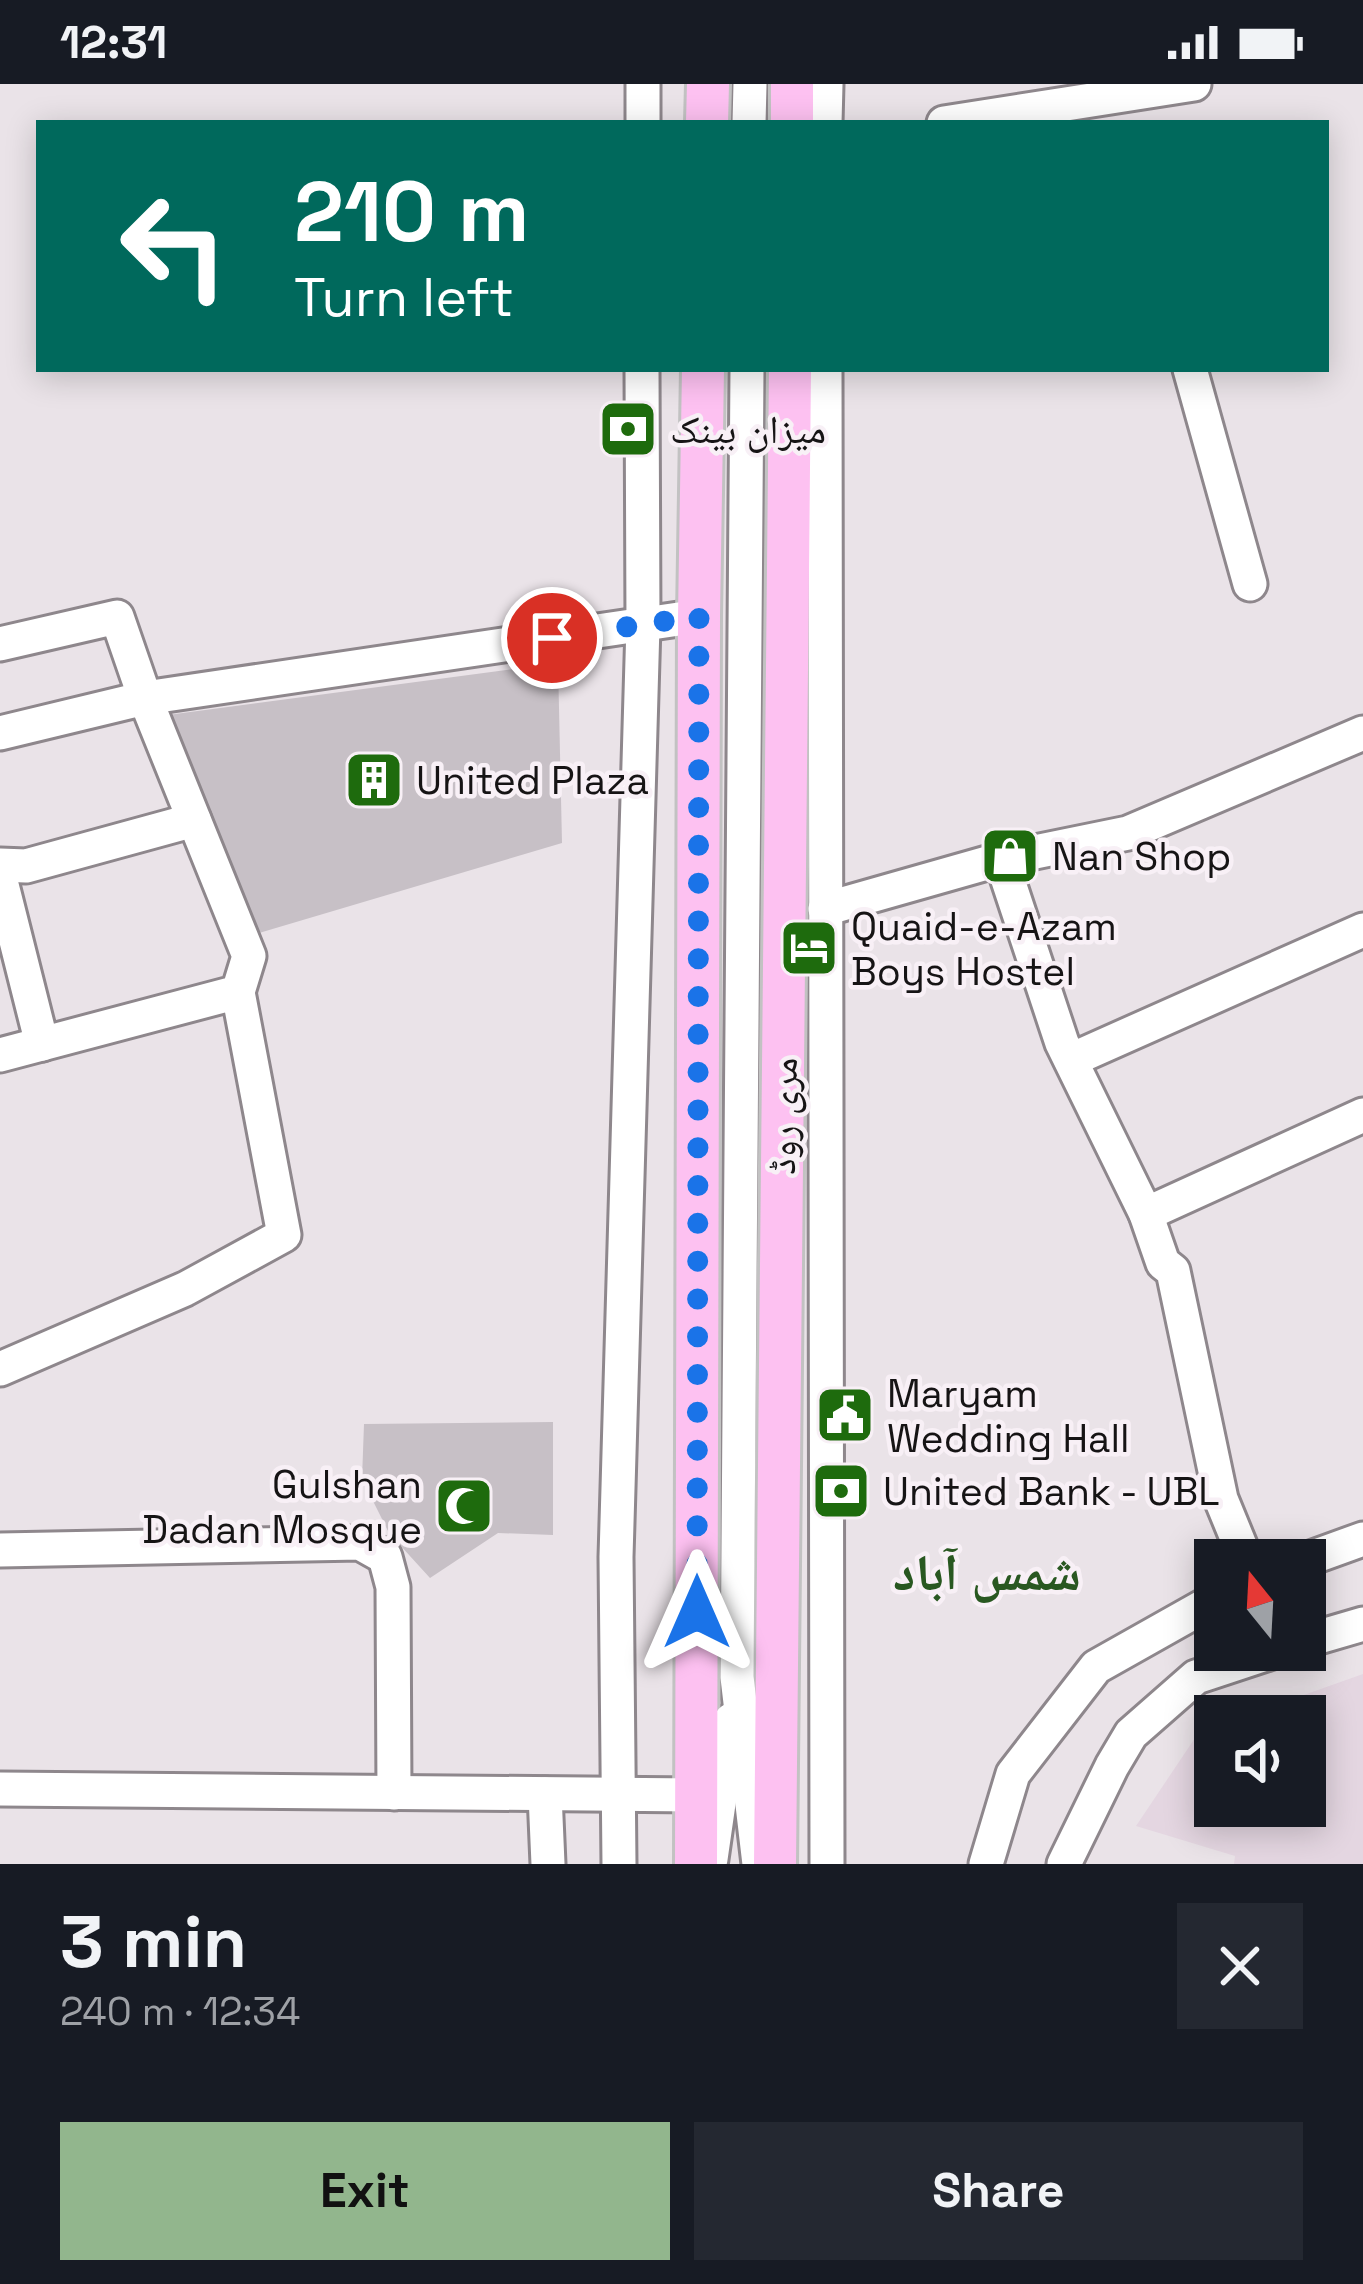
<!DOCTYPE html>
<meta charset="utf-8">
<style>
body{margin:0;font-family:"Space Grotesk","Noto Naskh Arabic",sans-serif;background:#242831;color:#f1f3f6;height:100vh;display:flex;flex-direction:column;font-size:45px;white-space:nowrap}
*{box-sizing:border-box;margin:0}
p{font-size:39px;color:#9ea1a6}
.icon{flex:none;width:66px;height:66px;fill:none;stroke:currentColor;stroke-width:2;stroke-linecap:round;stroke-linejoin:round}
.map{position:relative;height:1780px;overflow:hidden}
.sheet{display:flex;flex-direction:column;background:#171b24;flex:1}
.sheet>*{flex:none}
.hud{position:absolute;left:36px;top:36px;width:1293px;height:252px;border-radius:0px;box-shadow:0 6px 30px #0003;background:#00695c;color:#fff;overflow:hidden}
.needle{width:78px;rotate:342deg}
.controls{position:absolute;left:1194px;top:1455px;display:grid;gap:24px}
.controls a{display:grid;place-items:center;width:132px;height:132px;border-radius:0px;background:#171b24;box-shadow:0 6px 30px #0003;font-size:60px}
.pin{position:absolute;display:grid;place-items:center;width:102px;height:102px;color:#fff;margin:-51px;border:6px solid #fff;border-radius:50%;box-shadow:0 3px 12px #0007}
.me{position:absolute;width:132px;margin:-66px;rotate:0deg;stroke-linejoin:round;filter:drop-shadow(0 0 9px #0008)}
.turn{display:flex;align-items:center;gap:42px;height:252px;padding:0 60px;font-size:54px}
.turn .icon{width:156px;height:156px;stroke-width:2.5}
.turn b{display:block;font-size:84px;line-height:102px}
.round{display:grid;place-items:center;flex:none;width:126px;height:126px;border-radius:0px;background:#242831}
.overview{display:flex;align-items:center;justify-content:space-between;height:204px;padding:0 60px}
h1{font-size:72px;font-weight:700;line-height:90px}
.action{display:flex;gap:24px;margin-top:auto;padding:24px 60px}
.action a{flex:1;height:138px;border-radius:0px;background:#92b68d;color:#111;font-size:48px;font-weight:700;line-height:138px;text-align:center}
.action a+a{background:#242831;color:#f1f3f6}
.status{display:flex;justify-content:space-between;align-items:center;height:84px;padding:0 60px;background:#171b24;direction:ltr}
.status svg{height:33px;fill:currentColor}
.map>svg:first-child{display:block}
</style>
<div class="status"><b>12:31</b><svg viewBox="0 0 49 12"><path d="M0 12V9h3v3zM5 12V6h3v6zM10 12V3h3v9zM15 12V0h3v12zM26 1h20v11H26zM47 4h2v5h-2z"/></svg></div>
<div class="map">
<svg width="1363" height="1780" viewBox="0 0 1363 1780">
<rect width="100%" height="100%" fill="#eae3e8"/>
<path fill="#e4d6e1" d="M1363 1590V1780H1234L1235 1772 1136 1742 1199 1648 1215 1643V1722H1305V1632H1245Z"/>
<g fill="#c7c0c6">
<path d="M558 579 562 759 252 851 160 632Z"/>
<path d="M553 1338V1451L498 1449 430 1494 389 1449 362 1395 364 1340Z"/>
</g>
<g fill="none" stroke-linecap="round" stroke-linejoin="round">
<defs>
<g id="minor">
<path d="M643 39V0"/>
<path d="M749 39 750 0"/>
<path d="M825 39 826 0"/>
<path d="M944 39 1194 0"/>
<path d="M747 285 737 1593 759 1780"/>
<path d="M825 285 827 1780"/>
<path d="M1190 285 1250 500"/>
<path d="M0 560 117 533 145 614 249 872 238 908 0 971"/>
<path d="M0 649 145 614 699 532"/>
<path d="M1001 775 1062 959 1146 1130 1163 1179 1173 1187 1221 1415 1246 1476"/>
<path d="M0 781 26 782 194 736"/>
<path d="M0 793 42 960"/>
<path d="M825 825 1001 775 1128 749 1363 649"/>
<path d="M1071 976 1363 846"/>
<path d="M1146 1130 1363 1031"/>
<path d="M0 1285 185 1205 284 1151 238 908"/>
<path d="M0 1466 360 1459 385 1473 393 1503 394 1709"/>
<path d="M1305 1476 1363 1455"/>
<path d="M1305 1557 1363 1540"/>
<path d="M0 1705 697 1711"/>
<path d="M545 1710 548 1780"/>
<path d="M711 1775 731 1636"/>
<path d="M619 1780 616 1473 643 541 642 285"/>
<path d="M986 1780 1013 1690 1096 1583 1215 1516"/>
<path d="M1064 1780 1112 1682 1131 1650 1196 1593 1278 1566"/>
</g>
<g id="major">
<path d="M792 0V39"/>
<path d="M707 39 708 0"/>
<path d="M696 1780 699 532 703 285"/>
<path d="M775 1780 790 285"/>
</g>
</defs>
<use href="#minor" stroke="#8e878c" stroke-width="39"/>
<use href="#major" stroke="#c2c2c2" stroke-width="48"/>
<use href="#minor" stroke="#fff" stroke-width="33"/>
<use href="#major" stroke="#fdc1f1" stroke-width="42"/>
</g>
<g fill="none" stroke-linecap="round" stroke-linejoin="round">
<path stroke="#1a73e8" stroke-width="21" stroke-dasharray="0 37.8" d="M552 554 699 532 697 1528"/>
</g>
<defs>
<symbol id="bank-square" viewBox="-11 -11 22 22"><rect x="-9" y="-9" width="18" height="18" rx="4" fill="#1e6b0d" stroke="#f8f0f6"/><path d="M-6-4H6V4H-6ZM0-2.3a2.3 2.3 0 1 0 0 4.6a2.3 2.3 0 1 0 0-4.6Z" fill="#fff"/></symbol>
<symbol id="building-square" viewBox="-11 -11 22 22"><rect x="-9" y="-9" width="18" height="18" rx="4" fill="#1e6b0d" stroke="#f8f0f6"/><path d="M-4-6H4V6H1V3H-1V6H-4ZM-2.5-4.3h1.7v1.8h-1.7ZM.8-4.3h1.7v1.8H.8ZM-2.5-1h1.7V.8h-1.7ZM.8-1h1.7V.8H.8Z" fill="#fff"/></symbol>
<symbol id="shop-square" viewBox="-11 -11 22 22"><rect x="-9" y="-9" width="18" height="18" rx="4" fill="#1e6b0d" stroke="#f8f0f6"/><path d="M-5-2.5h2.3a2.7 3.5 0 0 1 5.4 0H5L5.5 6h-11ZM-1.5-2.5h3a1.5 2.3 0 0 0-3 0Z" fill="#fff"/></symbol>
<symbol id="hotel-square" viewBox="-11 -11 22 22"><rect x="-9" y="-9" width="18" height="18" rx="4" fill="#1e6b0d" stroke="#f8f0f6"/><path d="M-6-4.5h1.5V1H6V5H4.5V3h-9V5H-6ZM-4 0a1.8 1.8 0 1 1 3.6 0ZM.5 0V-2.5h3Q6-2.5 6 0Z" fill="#fff"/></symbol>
<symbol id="civic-square" viewBox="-11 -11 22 22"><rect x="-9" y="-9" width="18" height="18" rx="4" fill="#1e6b0d" stroke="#f8f0f6"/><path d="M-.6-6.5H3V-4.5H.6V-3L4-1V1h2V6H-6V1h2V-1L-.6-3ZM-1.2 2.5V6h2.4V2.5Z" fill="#fff"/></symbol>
<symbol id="mosque-square" viewBox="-11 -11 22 22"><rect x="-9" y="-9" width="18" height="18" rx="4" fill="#1e6b0d" stroke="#f8f0f6"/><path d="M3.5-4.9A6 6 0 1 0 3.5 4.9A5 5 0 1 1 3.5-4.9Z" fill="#fff"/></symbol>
</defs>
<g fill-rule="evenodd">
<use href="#bank-square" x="595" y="312" width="66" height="66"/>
<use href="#building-square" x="341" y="663" width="66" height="66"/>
<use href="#shop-square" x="977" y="739" width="66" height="66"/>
<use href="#hotel-square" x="776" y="831" width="66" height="66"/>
<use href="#civic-square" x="812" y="1298" width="66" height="66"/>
<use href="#bank-square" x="808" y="1374" width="66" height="66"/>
<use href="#mosque-square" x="431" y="1389" width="66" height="66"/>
</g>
<g text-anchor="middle" stroke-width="9" stroke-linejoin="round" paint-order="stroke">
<g font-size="39" fill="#161415" stroke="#f8f0f6" text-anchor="start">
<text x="670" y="359">میزان بینک</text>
<text x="416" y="710">United Plaza</text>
<text x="1052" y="786">Nan Shop</text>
<text x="851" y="856">Quaid-e-Azam<tspan x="851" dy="45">Boys Hostel</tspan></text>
<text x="887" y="1323">Maryam<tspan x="887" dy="45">Wedding Hall</tspan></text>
<text x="422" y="1414" text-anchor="end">Gulshan<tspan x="422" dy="45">Dadan Mosque</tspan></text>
<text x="883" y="1421">United Bank - UBL</text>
</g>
<g font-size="39" fill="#161415" stroke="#f8f0f6">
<text transform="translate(782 1032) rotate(-89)" y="14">مری روڈ</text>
</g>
<g font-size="51" font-weight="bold" fill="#295821" stroke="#f8f0f6">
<text x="987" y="1506">شمس آباد</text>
</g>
</g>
</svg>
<div class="controls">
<a><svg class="needle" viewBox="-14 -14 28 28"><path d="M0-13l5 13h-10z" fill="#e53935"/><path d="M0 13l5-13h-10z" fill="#9ea1a6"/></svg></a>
<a><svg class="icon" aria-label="sound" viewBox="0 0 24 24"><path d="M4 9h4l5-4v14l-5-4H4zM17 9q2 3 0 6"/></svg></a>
</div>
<div class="pin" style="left:552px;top:554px;background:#d93025"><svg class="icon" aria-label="arrive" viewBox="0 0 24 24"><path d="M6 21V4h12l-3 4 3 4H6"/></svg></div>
<svg class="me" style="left:697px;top:1528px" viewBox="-20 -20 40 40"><path d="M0-17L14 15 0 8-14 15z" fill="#1a73e8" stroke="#fff" stroke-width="4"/></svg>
<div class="hud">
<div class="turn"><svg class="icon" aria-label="left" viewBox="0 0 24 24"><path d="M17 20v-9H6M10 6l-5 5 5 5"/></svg><div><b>210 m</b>Turn left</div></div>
</div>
</div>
<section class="sheet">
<div class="overview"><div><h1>3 min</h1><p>240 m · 12:34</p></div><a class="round"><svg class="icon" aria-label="close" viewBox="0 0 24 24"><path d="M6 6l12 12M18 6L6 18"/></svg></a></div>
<div class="action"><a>Exit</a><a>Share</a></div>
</section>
